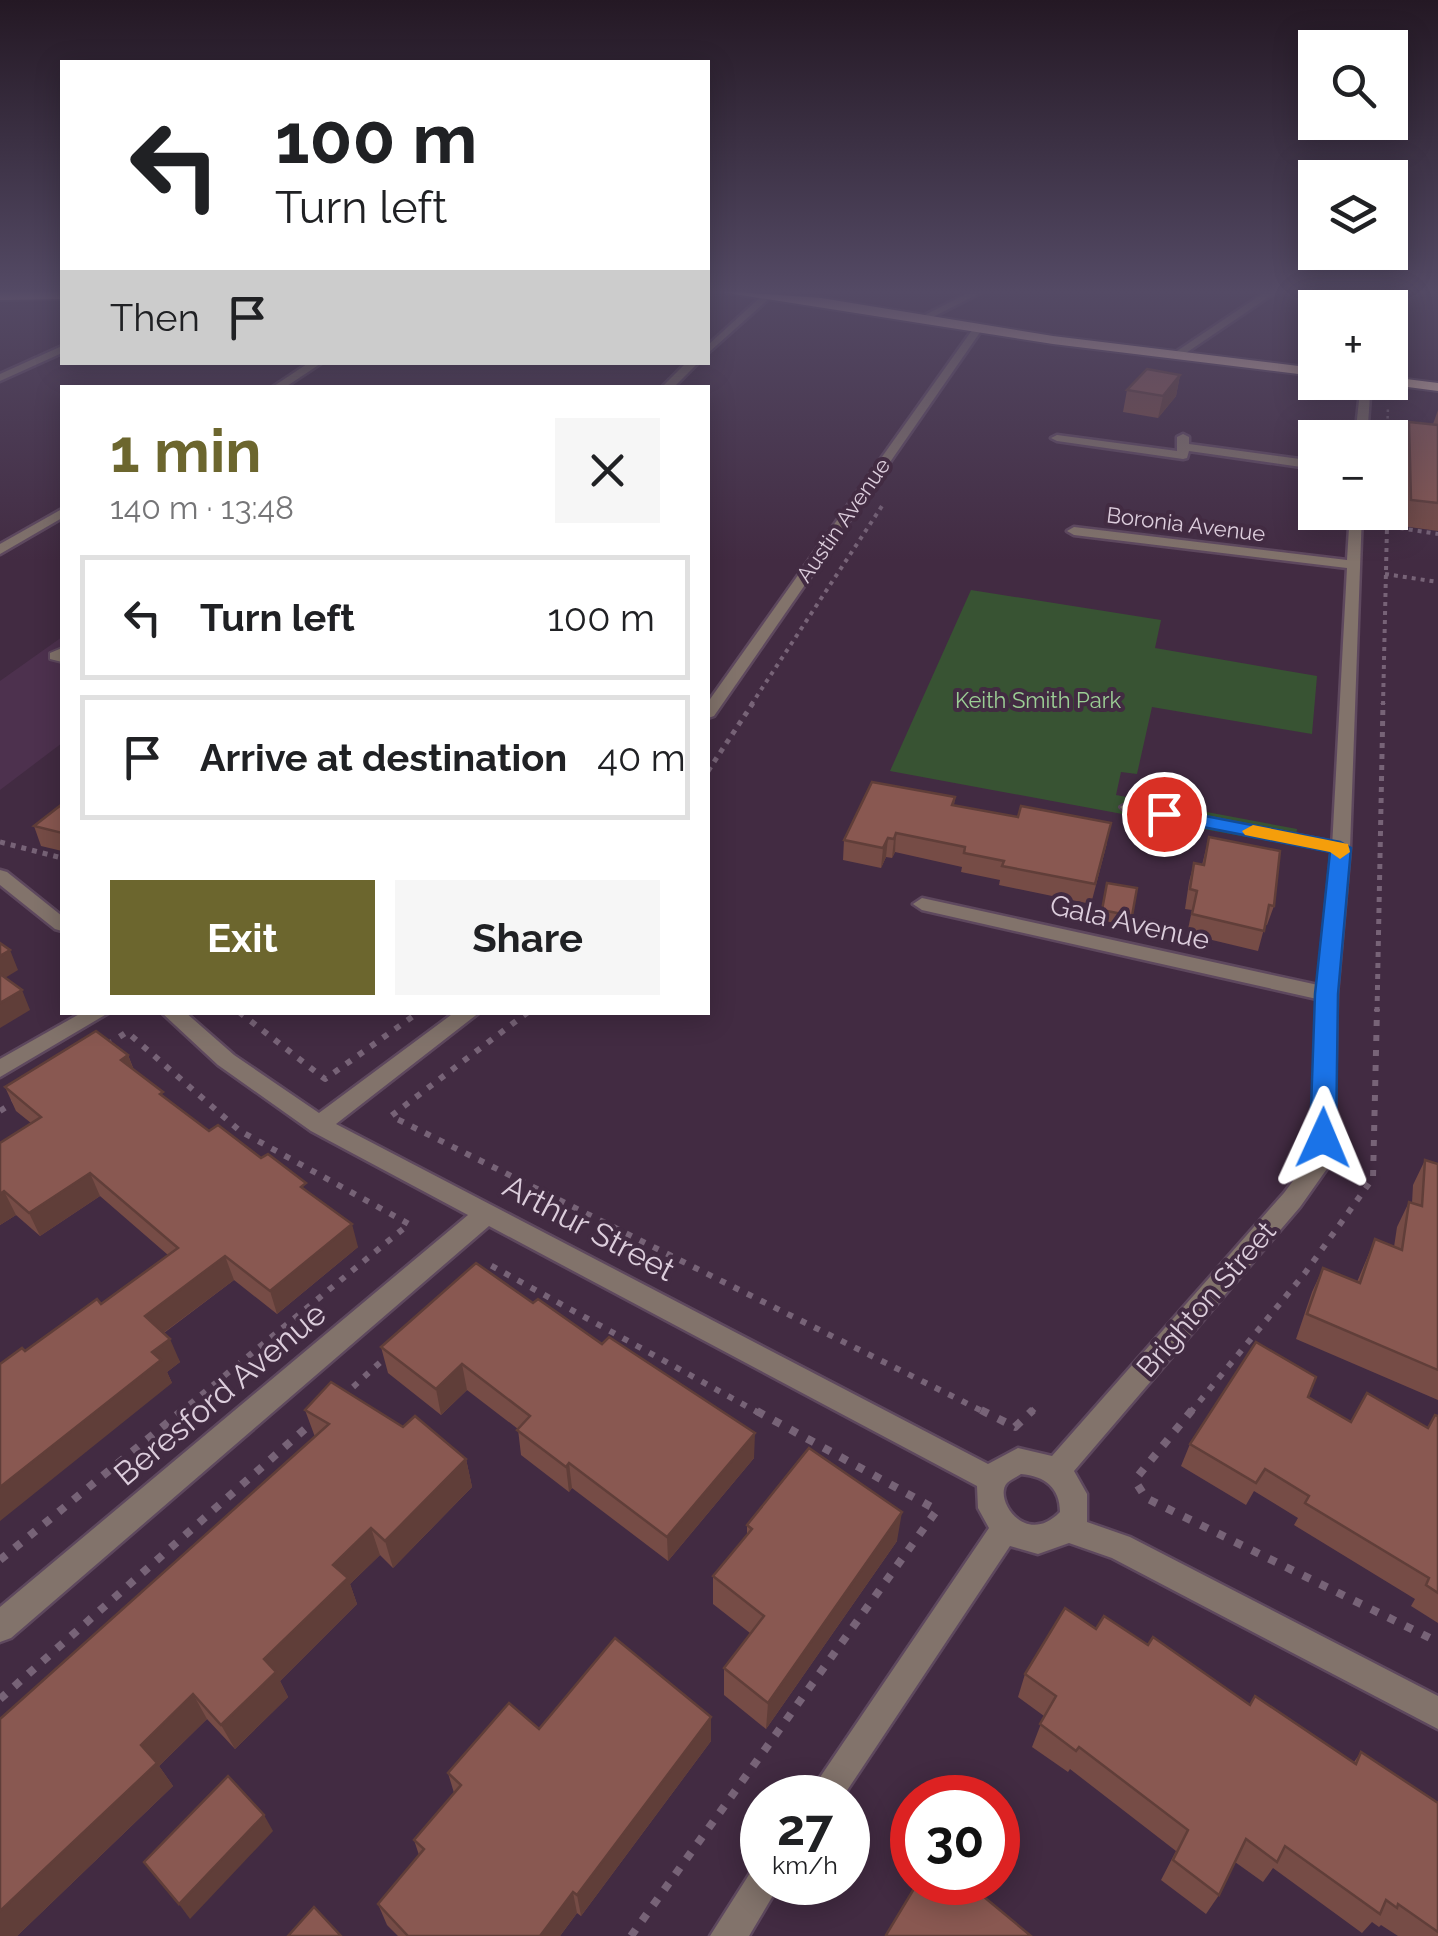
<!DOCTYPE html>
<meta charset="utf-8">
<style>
body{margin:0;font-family:Raleway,sans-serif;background:#f6f6f6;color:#202124;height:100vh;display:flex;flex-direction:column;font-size:38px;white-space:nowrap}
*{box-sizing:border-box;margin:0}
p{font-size:32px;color:#757577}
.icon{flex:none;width:55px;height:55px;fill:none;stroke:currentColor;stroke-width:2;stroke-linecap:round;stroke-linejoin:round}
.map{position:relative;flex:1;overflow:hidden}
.drawer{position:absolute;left:60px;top:385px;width:650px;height:630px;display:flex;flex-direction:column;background:#fff;border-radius:0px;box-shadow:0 5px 25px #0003}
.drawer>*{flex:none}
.banner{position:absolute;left:60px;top:60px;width:650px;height:305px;border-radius:0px;box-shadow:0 5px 25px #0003;background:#fff;color:#202124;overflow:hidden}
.buttons{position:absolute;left:1298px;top:30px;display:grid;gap:20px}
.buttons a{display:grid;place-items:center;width:110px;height:110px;border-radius:0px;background:#fff;box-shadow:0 5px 25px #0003;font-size:50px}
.speed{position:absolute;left:740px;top:1775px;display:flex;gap:20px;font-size:50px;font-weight:700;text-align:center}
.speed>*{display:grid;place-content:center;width:130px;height:130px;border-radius:50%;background:#fff;box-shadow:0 5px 25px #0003;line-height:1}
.speed small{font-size:25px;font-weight:400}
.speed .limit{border:15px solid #d22;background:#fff;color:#111}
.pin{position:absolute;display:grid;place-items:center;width:85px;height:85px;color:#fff;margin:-42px;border:5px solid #fff;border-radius:50%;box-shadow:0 2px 10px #0007}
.me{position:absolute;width:110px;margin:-55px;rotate:1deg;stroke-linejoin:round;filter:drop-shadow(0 0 8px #0008)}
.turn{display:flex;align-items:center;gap:35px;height:210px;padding:0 50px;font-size:45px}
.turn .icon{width:130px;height:130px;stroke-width:2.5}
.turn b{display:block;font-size:70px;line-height:85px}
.then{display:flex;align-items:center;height:95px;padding:0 50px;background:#0003;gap:20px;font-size:38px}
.round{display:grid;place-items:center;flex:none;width:105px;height:105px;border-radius:0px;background:#f6f6f6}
.overview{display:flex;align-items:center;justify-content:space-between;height:170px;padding:0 50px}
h1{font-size:60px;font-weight:700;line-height:75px;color:#6c662e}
.button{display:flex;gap:20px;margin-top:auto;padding:20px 50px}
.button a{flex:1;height:115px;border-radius:0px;background:#6c662e;color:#fff;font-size:40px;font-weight:700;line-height:115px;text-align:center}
.button a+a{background:#f6f6f6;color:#202124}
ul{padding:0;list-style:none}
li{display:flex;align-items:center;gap:30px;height:125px;margin:0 20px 15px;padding:0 30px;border:5px solid #e0e0e0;border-radius:0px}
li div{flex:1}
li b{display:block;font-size:38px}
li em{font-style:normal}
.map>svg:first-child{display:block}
</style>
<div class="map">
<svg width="1438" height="1936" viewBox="0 0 1438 1936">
<rect width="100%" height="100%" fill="#422b42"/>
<path fill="#4d314e" d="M62 637V743L0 790V681Z"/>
<path fill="#385333" d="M971 590 1161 620 1155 648 1317 676 1312 734 1152 707 1137 774 1121 772 1116 795 1297 829 1295 846 890 771Z"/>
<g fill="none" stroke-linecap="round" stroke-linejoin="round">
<defs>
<g id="service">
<path d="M62 648V662L50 659V653Z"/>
<path d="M1128 802 1341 843 1349 848 1341 853 1123 810 1120 807Z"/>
</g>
<g id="minor">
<path d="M974 290H986L925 321 917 319Z"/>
<path d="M1268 290H1279L1180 357 1171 355Z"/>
<path d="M765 293 773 295 708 353V345Z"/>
<path d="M975 326 983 328 714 716 708 718V702Z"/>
<path d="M62 346V353L0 381V374Z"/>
<path d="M310 362H323L284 388H271Z"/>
<path d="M687 362H699L673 388H661Z"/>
<path d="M1361 382H1371L1367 438H1355Z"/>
<path d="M1183 434 1189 437V444L1315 461V469L1189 451 1187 458 1183 459 1057 441 1051 438 1057 435 1177 451V437Z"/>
<path d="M62 509V518L0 554V544Z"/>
<path d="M1350 512H1362L1350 848 1337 994 1334 1138 1331 1163 1300 1207 1074 1471 1087 1494V1522L1130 1537 1438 1696V1729L1112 1558 1069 1543 1038 1554 1010 1546 842 1798H806L989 1528 978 1508 977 1486 489 1226 11 1638 0 1642V1607L468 1215 311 1131 218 1065 161 1012H185L234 1055 319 1113 455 1012H480L336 1124 988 1464 1018 1448 1052 1456 1284 1193 1308 1161 1312 1138 1317 999 922 910 913 904 922 898 1318 985 1332 848 1347 568 1074 535 1067 531 1074 527 1347 560ZM1021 1474C1045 1476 1060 1488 1060 1512 1025 1548 993 1498 1007 1483 1011 1479 1017 1477 1021 1474Z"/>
<path d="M0 870 7 872 62 916V931L55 929 0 885Z"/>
<path d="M83 1012H110L0 1077V1059Z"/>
<path d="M762 1865V1882H781L749 1936H710L752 1870Z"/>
</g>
<g id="trunk">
<path d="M709 290 821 298 1053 336 1315 368V376L1053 344Z"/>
<path d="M62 291V299L0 300V292Z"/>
<path d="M1390 377 1438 383V391L1385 384 1390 382Z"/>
</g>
</defs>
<use href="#service" stroke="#5e485e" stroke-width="4"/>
<use href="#minor" stroke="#5e485e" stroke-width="5"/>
<use href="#trunk" stroke="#5e485e" stroke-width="4"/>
<path stroke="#776377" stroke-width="2.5" stroke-dasharray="2.5 4" stroke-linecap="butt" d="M1387 438 1388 406"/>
<g stroke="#776377" stroke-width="4" stroke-dasharray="4 5" stroke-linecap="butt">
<path d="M1387 512V526L1438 534"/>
<path d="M1385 574 1438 582"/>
<path d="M751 705 882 506"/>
<path d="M1383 705 1387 526"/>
</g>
<g stroke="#776377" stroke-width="5" stroke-dasharray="5 6" stroke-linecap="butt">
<path d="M708 771 753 703"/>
<path d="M0 842 62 858"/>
<path d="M1377 1012 1383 703"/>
</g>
<g stroke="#776377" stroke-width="6" stroke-dasharray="6 9" stroke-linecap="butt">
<path d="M239 1012 325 1079 419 1012"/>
<path d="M528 1012 391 1116 986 1413"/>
<path d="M107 1045 127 1032 240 1131 409 1224 179 1413"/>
<path d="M0 1111 17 1100"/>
<path d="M480 1274 490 1265 759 1413"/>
<path d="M342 1397 386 1357"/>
<path d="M1030 1413 1037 1406"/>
<path d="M1190 1413 1305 1273 1373 1178 1377 1009"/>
</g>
<g stroke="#776377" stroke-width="8" stroke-dasharray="8 11" stroke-linecap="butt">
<path d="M981 1410 1015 1427 1033 1410"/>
<path d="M1192 1410 1138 1476 1137 1484 1146 1498 1438 1642"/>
<path d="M0 1560 183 1410"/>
<path d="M0 1699 315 1420"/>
<path d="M631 1936 937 1510 755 1410"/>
</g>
<use href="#service" fill="#82736b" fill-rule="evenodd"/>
<use href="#minor" fill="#82736b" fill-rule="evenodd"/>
<use href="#trunk" fill="#debeaa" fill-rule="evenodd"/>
</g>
<g fill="#764c46">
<path d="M1180 375 1176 396 1158 418 1123 412 1127 390Z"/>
<path d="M1438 410V531L1402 526V446L1409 422 1433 424Z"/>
<path d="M955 797 954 805 1107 843 1091 904 999 885 1000 880 961 872 962 867 895 852 892 858 886 857 881 868 843 860 844 840Z"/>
<path d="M62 806V851L41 846 34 826Z"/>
<path d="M1209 837 1274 906 1267 925H1265L1258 951 1187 934 1192 910 1185 909 1189 882 1194 863 1202 865Z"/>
<path d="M1107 883 1137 888 1130 926 1100 920Z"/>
<path d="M128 1055 134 1070 165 1097 209 1131 261 1158 308 1192 358 1247 277 1314 234 1280 164 1333 180 1362 167 1372 172 1383 25 1351 101 1304 168 1255 100 1196 40 1236 16 1215 0 1225V1143L31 1123 16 1111 5 1087Z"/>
<path d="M1425 1160 1438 1164V1400L1296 1339 1312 1292 1323 1268 1357 1282 1375 1239 1394 1247 1397 1227 1409 1202 1412 1203 1413 1185Z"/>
<path d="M476 1263 754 1458 668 1561 572 1488 569 1492 521 1455 518 1429 467 1390 441 1415 388 1373 381 1347Z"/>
<path d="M1308 1397 1351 1422 1428 1427 1438 1416V1623L1411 1606 1415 1599 1294 1525 1298 1518 1254 1491 1246 1505 1181 1466 1190 1444Z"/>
<path d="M305 1410 403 1427 466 1459 472 1487 393 1568 380 1555 350 1584 357 1604 280 1681 288 1697 235 1749 207 1719 159 1766 173 1786 17 1936H0L315 1437Z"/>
<path d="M747 1525 897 1541 766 1729 724 1695V1668L750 1633 713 1604V1576L747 1536Z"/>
<path d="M1096 1629 1148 1645 1250 1705 1354 1762 1361 1752 1438 1803V1936H1398L1381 1925 1379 1927 1372 1922 1362 1933 1273 1868 1263 1882 1235 1862 1219 1895 1206 1914 1161 1880 1176 1851 1070 1769 1068 1772 1032 1747 1044 1716 1018 1697 1025 1674Z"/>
<path d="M711 1717V1741L581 1916 577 1913 560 1936H398L387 1925 378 1904 419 1855 414 1840 454 1793 448 1773 539 1729Z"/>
</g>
<g fill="#603e39">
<path d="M1180 375 1176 396 1158 418 1163 396Z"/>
<path d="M896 833 895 852 892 858 894 839Z"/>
<path d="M888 838 886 857 881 868 883 848Z"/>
<path d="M10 950 18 970 0 981V956Z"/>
<path d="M22 990 30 1010 0 1028V1003Z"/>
<path d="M128 1055 137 1079 121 1060Z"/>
<path d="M90 1173 100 1196 40 1236 29 1213Z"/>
<path d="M4 1191 16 1215 0 1225V1194Z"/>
<path d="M352 1224 358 1247 277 1314 270 1291Z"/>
<path d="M225 1256 234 1280 155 1339 145 1316Z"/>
<path d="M170 1339 180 1362 167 1372 172 1383 0 1521V1487L152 1352Z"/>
<path d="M462 1364 467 1390 441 1415 436 1389Z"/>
<path d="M755 1433 754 1458 668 1561 667 1537Z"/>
<path d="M466 1459 472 1487 393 1568 385 1541Z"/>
<path d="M569 1463 572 1488 569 1492 566 1467Z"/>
<path d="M902 1512 897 1541 766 1729 768 1703Z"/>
<path d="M371 1528 380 1555 350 1584 357 1604 280 1681 288 1697 235 1749 221 1725 264 1659 333 1565Z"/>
<path d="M193 1694 207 1719 159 1766 173 1786 17 1936H0V1911L141 1745Z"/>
<path d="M711 1717V1741L581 1916 577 1895Z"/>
<path d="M264 1815 273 1831 190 1919 179 1904Z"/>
<path d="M573 1892 577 1913 560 1936H540Z"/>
</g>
<g fill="#895851" stroke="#603e39" stroke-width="2.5">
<path d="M1147 369 1180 375 1163 396 1127 390Z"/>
<path d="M1409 422 1438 425V503L1411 500Z"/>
<path d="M872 782 955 797 952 805 1018 817 1021 806 1111 823 1095 884 1002 866 1004 861 964 853 965 847 896 833 894 839 888 838 883 848 844 840Z"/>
<path d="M61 805 62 806V833L34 826Z"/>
<path d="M1209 837 1280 851 1274 906 1269 905 1264 931 1192 914 1197 891 1190 889 1194 863 1204 865Z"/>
<path d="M1107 883 1137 888 1132 916 1102 910Z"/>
<path d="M0 943 10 950 0 956Z"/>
<path d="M0 974 22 990 0 1003Z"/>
<path d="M96 1031 128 1055 121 1060 163 1092 160 1094 209 1131 218 1125 261 1158 268 1154 306 1183 301 1187 352 1224 270 1291 225 1256 145 1316 170 1339 152 1352 161 1360 0 1487V1364L22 1348 25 1351 97 1299 101 1304 178 1248 90 1173 29 1213 4 1191 0 1194V1143L41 1117 5 1087Z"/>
<path d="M1425 1160 1438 1164V1370L1307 1314 1323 1268 1360 1283 1375 1239 1402 1250 1409 1202 1422 1206Z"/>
<path d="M476 1263 533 1303 538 1299 602 1344 609 1337 755 1433 667 1537 569 1463 566 1467 517 1430 530 1416 462 1364 436 1389 381 1347Z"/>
<path d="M1256 1342 1316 1377 1308 1397 1351 1422 1367 1393 1428 1428 1435 1415 1438 1416V1593L1426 1585 1429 1578 1305 1503 1309 1496 1265 1469 1256 1483 1190 1444Z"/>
<path d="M331 1382 403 1427 415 1416 466 1459 385 1541 371 1528 333 1565 348 1578 264 1659 276 1672 221 1725 193 1694 141 1745 157 1763 0 1911V1719L329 1424 305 1410Z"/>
<path d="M809 1448 902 1512 768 1703 724 1668 764 1616 713 1576 752 1529 747 1525Z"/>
<path d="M1065 1608 1096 1629 1104 1616 1148 1645 1153 1637 1250 1705 1255 1696 1356 1764 1361 1752 1438 1803V1932L1398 1904 1397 1908 1386 1900 1380 1914 1285 1846 1277 1862 1246 1839 1219 1895 1173 1860 1188 1830 1079 1747 1076 1751 1040 1724 1056 1696 1025 1674Z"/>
<path d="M615 1638 711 1717 577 1895 573 1892 540 1936H408L378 1904 424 1849 414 1840 461 1785 448 1773 509 1703 539 1729Z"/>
<path d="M228 1776 264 1815 179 1904 144 1862Z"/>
<path d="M918 1882H966L1031 1936H887L886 1935Z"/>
<path d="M314 1907 341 1936H288Z"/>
</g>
<linearGradient id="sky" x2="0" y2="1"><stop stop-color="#241824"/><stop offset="0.52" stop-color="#544a65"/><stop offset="1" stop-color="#544a65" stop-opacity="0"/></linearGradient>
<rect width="1438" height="561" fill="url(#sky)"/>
<path fill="#1a73e8" stroke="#114b97" stroke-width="2.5" d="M1164 808 1340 842 1351 848 1338 994 1336 1138 1332 1145H1314L1310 1138 1315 994 1330 852 1157 818 1154 814Z"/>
<path fill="#f59e0b" d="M1253 825 1348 844 1350 852 1340 859 1330 852 1245 835 1242 831Z"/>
<g text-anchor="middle" stroke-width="8" stroke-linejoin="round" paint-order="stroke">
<g font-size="22" fill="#dccddc" stroke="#422b42">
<text transform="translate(843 520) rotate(-55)" y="8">Austin Avenue</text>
<text transform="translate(1186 524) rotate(7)" y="8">Boronia Avenue</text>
</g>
<g font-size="22" fill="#9ccf95" stroke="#422b42">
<text x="1038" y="708">Keith Smith Park</text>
</g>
<g font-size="28" fill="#dccddc" stroke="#422b42">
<text transform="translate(1130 922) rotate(13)" y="10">Gala Avenue</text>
<text transform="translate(1206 1299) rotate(-49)" y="10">Brighton Street</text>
</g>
<g font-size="32" fill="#dccddc" stroke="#422b42">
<text transform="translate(589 1228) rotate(28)" y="11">Arthur Street</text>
<text transform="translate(220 1394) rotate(-40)" y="11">Beresford Avenue</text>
</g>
</g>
</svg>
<div class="buttons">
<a><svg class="icon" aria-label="search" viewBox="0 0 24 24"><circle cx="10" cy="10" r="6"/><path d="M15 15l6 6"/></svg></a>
<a><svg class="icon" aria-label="layers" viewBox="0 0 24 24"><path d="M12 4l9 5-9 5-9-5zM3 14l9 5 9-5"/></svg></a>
<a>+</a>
<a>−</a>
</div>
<div class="speed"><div>27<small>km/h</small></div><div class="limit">30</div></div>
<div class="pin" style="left:1164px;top:814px;background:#d93025"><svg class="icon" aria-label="arrive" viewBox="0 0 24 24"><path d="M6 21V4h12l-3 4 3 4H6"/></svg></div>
<svg class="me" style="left:1323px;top:1138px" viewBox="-20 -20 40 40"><path d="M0-17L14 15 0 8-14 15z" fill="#1a73e8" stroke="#fff" stroke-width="4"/></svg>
<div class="banner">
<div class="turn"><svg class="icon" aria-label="left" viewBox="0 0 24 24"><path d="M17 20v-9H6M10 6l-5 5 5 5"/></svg><div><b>100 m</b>Turn left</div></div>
<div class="then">Then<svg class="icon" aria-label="arrive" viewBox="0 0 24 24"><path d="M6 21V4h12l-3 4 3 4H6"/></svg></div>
</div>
<section class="drawer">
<div class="overview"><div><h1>1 min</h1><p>140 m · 13:48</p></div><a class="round"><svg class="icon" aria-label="close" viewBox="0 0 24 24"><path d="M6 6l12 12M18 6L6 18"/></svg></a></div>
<ul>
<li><svg class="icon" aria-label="left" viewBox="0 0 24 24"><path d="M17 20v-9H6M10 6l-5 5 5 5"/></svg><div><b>Turn left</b></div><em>100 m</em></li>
<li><svg class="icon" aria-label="arrive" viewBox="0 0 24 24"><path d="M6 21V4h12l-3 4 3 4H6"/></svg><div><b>Arrive at destination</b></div><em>40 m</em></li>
</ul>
<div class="button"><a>Exit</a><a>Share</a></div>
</section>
</div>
